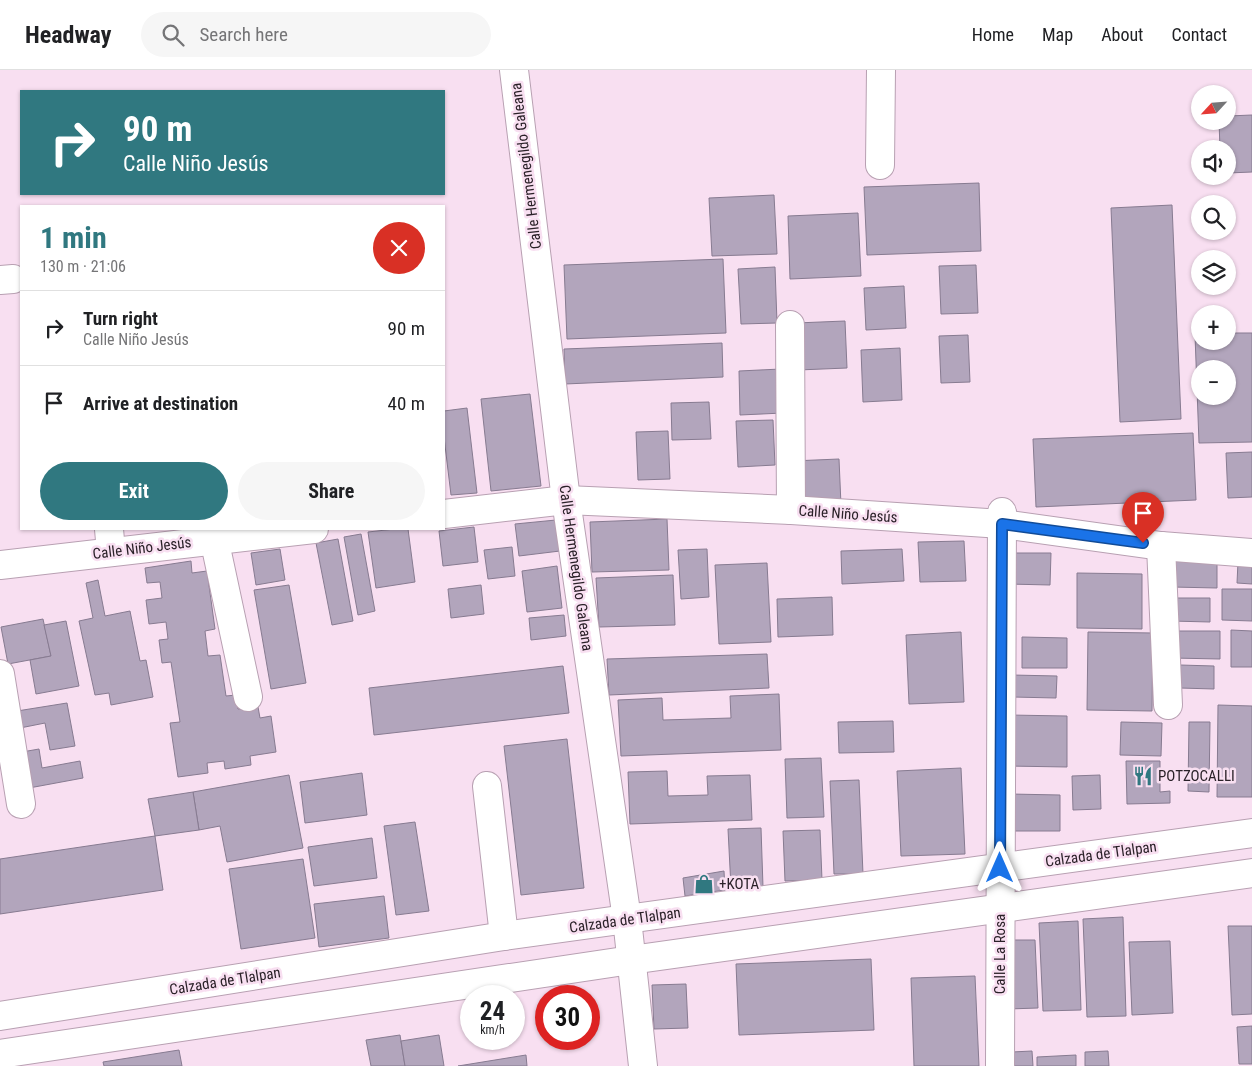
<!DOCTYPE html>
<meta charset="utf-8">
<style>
body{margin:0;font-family:"Roboto Condensed",sans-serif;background:#f6f6f6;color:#202124;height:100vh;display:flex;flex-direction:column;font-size:19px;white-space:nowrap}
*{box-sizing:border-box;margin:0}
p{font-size:16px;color:#757577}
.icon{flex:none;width:28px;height:28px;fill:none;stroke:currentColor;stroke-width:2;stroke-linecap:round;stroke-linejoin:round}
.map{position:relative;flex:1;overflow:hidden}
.side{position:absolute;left:20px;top:135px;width:425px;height:325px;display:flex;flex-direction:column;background:#fff;border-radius:0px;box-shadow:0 1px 4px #0004}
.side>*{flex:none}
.hud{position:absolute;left:20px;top:20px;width:425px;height:105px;border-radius:0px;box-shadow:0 1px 4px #0004;background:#307880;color:#fff;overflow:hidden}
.needle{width:32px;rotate:244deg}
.tools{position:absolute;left:1191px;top:15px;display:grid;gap:10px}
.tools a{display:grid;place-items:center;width:45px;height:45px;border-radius:50%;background:#fff;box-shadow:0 1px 4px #0004;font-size:25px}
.speed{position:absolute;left:460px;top:915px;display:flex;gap:10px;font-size:25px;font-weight:700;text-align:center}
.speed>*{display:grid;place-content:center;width:65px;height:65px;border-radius:50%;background:#fff;box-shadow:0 1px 4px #0004;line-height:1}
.speed small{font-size:12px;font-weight:400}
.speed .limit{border:8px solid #d22;background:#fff;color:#111}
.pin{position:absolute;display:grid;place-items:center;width:42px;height:42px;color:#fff;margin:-51px -21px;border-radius:50% 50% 50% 0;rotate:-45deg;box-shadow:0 0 5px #0007}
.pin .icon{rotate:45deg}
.me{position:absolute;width:55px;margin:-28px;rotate:0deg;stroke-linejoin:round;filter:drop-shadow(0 0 4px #0008)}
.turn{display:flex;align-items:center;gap:18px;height:105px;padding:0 20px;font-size:22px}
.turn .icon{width:65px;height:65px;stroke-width:2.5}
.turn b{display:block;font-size:35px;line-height:42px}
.round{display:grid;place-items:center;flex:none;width:52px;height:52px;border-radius:26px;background:#f6f6f6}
.headline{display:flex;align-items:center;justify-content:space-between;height:85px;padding:0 20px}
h1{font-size:30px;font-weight:700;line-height:38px;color:#307880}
.primary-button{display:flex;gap:10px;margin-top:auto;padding:10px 20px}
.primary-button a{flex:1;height:58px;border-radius:30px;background:#307880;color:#fff;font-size:20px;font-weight:700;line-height:58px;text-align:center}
.primary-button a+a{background:#f6f6f6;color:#202124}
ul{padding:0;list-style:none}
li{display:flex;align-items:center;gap:15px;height:75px;padding:0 20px;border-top:1px solid #e0e0e0}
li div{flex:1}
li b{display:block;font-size:19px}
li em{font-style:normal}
header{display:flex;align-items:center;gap:30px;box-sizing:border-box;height:70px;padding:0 25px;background:#fff;border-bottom:1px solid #e0e0e0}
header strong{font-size:24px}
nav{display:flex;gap:28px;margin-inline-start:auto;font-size:18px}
.search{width:350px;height:45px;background:#f6f6f6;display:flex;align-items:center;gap:12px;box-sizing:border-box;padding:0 18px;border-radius:28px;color:#757577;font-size:19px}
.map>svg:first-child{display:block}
</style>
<header>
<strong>Headway</strong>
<div class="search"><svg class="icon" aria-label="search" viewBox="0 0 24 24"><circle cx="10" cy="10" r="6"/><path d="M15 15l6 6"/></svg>Search here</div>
<nav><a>Home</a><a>Map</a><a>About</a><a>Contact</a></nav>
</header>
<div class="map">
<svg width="1252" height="996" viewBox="0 0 1252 996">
<rect width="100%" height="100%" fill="#f8dff1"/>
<g fill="#b2a5bc" stroke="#877b91" fill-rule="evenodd">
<path d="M1252 45V102L1228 103V79H1220L1219 51H1228V46Z"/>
<path d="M979 113 981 181 867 185 864 117Z"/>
<path d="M774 125 777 184 712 186 709 128Z"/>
<path d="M1172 135 1181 349 1120 352 1111 138Z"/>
<path d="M858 143 861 206 790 209 788 146Z"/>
<path d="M723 189 726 263 567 269 564 195Z"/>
<path d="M976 195 978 243 941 244 939 196Z"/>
<path d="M775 197 777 253 741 254 738 199Z"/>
<path d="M904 216 906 258 866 260 864 218Z"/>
<path d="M845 251 847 298 798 300 796 253Z"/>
<path d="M1228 263H1252V372L1199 373 1195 265 1200 264V271H1228ZM1200 299H1228V326H1200Z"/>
<path d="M968 265 970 312 941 313 939 266Z"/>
<path d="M722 273 723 307 565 314 564 279Z"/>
<path d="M900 278 902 330 863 332 861 280Z"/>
<path d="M781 299 783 343 740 345 739 301Z"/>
<path d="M530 324 541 416 491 421 481 329Z"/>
<path d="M709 332 711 369 672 370 671 333Z"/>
<path d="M467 338 477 423 451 425 444 367V341Z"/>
<path d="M773 350 775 395 738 397 736 351Z"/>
<path d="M668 361 670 409 638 410 636 362Z"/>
<path d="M1193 363 1196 430 1036 437 1033 369Z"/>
<path d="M1252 382V427L1228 428 1226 383Z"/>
<path d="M839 389 841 435 794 437 792 391Z"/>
<path d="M667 449 669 500 592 502 590 452Z"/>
<path d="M556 450 560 481 519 486 515 454Z"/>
<path d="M474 457 478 492 443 496 439 461Z"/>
<path d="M395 459H408L415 512 376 518 368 462Z"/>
<path d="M361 464 375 541 358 545 344 467Z"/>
<path d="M338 469 353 551 332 555 316 473Z"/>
<path d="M964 471 966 511 920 512 918 472Z"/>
<path d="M512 477 515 506 488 509 484 480Z"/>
<path d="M280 479 285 510 256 515 251 483Z"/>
<path d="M707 479 709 527 681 529 678 480Z"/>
<path d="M902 479 904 511 842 514 841 481Z"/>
<path d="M1008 483H1051L1050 515 1007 514Z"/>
<path d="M1172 490 1217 491V518L1172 517Z"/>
<path d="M191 491 192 503 207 501 215 559 205 561 208 586 220 585 226 626 236 625 238 639 258 637 260 648 271 646 276 682 250 686 251 695 225 699 224 691 207 693 208 703 178 707 170 653 180 652 171 592 162 593 159 570 168 569 166 552 149 554 146 530 162 528 160 512 147 513 145 498Z"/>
<path d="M1238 492H1252V514L1237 513Z"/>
<path d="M767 493 771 572 719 574 715 495Z"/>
<path d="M557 496 562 538 527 542 522 501Z"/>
<path d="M1077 503 1142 504V559L1077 558Z"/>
<path d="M673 505 675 555 599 557 596 508Z"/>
<path d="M98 510 105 546 130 541 140 591 146 590 153 627 111 635 109 623 95 625 79 551 93 548 86 513Z"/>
<path d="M289 515 306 613 271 619 254 520Z"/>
<path d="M481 515 484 544 451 548 448 519Z"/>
<path d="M1222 519H1252V551L1222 550Z"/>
<path d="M832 527 833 565 778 567 777 529Z"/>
<path d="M1172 528H1210V552L1171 551Z"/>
<path d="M564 545 566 566 531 570 529 548Z"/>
<path d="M43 549 51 586 8 594 1 557Z"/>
<path d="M66 551 79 616 36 624 30 590 51 586 44 555Z"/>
<path d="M1231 560 1252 561V597H1231Z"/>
<path d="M1172 561H1220V589L1172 588Z"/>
<path d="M961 562 964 632 909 634 906 565Z"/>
<path d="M1088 562 1153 563 1152 641 1087 640Z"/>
<path d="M1022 567 1067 568V598H1022Z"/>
<path d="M767 584 769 618 609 625 607 589Z"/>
<path d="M1180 595 1214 596V619L1180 618Z"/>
<path d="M563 596 569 643 374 665 369 618Z"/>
<path d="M1012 605 1057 606 1056 628 1012 627Z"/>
<path d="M779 624 781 680 621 686 618 630 662 628 663 650 731 648 730 626Z"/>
<path d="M67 633 75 676 50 680 45 653 20 658 17 641Z"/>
<path d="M1218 635 1252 636V727H1217Z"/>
<path d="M1008 645 1067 646V697L1007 696Z"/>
<path d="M893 651 894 682 839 683 838 652Z"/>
<path d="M1121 652 1162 653 1161 686 1120 685Z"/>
<path d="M1189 652H1210L1209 722 1188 721Z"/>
<path d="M567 669 584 818 521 825 504 676Z"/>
<path d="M39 679 42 698 80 691 83 708 29 718 22 682Z"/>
<path d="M821 688 824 747 787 748 785 689Z"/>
<path d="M1126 691H1160V722L1170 721V733L1127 734Z"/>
<path d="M961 698 965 784 901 786 897 701Z"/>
<path d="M667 701 668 726 708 725 707 706 750 705 752 750 630 754 628 702Z"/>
<path d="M362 703 367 745 305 753 300 712Z"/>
<path d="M289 705 303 778 227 792 220 756 199 760 193 722Z"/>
<path d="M1100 705 1101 739 1073 740 1072 706Z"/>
<path d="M859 710 863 804H834L830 711Z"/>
<path d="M193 722 199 760 155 766 148 729Z"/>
<path d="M1010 724 1060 725V761H1009Z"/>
<path d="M415 752 429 841 396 845 384 756Z"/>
<path d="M761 758 763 817 731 818 728 759Z"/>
<path d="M820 760 822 810 785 811 783 761Z"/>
<path d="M155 766 163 820 0 844V789Z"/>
<path d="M372 768 377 808 314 816 308 777Z"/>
<path d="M303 789 315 868 241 879 229 799Z"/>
<path d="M724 801 725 820 685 826 683 808Z"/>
<path d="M384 826 389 868 319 877 314 834Z"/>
<path d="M1123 847 1126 946 1087 947 1083 849Z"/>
<path d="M1078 851 1081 940 1043 941 1039 853Z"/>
<path d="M1228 856H1252V944L1232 945Z"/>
<path d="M1005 870H1035L1038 938 1008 939Z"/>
<path d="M1170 871 1173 943 1132 945 1129 872Z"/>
<path d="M871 889 874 960 739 965 736 894Z"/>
<path d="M975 906 979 996H914L911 908Z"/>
<path d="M686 914 688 958 654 959 652 915Z"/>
<path d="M1252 956V994H1239L1237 957Z"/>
<path d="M400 965 405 996H371L366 970Z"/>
<path d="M439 965 444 996H405L401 971Z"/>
<path d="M179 980 182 996H104L103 992Z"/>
<path d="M1032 981 1033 996H1013L1012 982Z"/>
<path d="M1108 981 1109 996H1085V982Z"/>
<path d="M526 985 527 996H458Z"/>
<path d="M1076 985V996H1037V987Z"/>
</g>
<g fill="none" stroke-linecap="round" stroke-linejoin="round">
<defs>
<g id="minor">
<path d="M514 0 566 430 627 849 643 996"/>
<path d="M880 95 881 0"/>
<path d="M0 210 13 209"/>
<path d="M790 255 791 440"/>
<path d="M444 444 566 430 791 440 1002 454 1161 476 1252 483"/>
<path d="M109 459 111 482"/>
<path d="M212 459 248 627"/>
<path d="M1161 476 1168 635"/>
<path d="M0 495 314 459"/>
<path d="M0 604 21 734"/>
<path d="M487 716 504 866"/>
<path d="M1000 996 1002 442"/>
</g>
<g id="major">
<path d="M0 946 504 866 1252 763"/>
<path d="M0 984 631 890 1252 803"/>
</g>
</defs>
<use href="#minor" stroke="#b8a0b2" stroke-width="30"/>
<use href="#major" stroke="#b8a0b2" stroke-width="30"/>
<use href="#minor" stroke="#fff" stroke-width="28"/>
<use href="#major" stroke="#fff" stroke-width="28"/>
</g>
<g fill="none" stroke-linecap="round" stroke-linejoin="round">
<defs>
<path id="route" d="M1000 798 1002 454 1143 473"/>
</defs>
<use href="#route" stroke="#114b97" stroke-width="12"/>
<use href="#route" stroke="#1a73e8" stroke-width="9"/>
</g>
<defs>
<symbol id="restaurant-bare" viewBox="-9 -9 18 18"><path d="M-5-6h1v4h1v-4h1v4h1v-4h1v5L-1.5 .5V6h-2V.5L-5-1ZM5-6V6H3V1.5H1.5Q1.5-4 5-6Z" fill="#307880" stroke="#f8dff1" stroke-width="2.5" paint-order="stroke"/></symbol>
<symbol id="shop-bare" viewBox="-9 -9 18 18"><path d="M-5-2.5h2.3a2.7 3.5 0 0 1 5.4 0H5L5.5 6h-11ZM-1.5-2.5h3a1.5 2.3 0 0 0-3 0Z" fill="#307880" stroke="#f8dff1" stroke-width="2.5" paint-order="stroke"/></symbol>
</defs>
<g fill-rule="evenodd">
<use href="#restaurant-bare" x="1129" y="692" width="28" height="28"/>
<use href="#shop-bare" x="690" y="800" width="28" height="28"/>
</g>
<g text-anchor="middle" stroke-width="5" stroke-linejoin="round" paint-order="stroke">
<g font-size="15" fill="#2a2128" stroke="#f8dff1">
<text transform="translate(526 96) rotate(-97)" y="5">Calle Hermenegildo Galeana</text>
<text transform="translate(848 444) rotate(4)" y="5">Calle Niño Jesús</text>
<text transform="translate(142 478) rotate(-7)" y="5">Calle Niño Jesús</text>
<text transform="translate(576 498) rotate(82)" y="5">Calle Hermenegildo Galeana</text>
<text transform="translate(1101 784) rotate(-8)" y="5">Calzada de Tlalpan</text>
<text transform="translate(625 850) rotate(-8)" y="5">Calzada de Tlalpan</text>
<text transform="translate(1000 884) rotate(-90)" y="5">Calle La Rosa</text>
<text transform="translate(225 911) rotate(-9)" y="5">Calzada de Tlalpan</text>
</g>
<g font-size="15" fill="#2a2128" stroke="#f8dff1" text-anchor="start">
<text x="1158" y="711">POTZOCALLI</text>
<text x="719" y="819">+KOTA</text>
</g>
</g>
</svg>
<div class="tools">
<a><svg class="needle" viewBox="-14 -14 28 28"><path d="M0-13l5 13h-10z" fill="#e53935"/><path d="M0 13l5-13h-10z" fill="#757577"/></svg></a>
<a><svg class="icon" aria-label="sound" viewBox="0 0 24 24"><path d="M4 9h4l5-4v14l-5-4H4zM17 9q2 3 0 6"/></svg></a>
<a><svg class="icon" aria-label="search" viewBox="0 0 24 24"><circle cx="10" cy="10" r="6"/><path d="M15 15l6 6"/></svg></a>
<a><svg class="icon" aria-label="layers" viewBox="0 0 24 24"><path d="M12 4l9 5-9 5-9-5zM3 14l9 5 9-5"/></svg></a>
<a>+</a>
<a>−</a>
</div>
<div class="speed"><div>24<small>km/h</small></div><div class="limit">30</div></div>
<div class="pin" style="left:1143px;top:473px;background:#d93025"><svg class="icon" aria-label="arrive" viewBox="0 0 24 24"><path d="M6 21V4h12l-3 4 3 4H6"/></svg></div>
<svg class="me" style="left:1000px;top:798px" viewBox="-20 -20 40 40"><path d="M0-17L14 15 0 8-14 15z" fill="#1a73e8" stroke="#fff" stroke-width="4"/></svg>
<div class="hud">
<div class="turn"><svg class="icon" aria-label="right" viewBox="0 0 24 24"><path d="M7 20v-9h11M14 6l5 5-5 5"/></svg><div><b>90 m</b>Calle Niño Jesús</div></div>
</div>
<section class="side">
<div class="headline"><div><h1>1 min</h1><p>130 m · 21:06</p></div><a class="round" style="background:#d93025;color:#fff"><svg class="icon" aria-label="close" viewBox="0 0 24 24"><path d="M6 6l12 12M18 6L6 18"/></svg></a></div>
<ul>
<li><svg class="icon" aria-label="right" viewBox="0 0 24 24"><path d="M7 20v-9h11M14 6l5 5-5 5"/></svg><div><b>Turn right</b><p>Calle Niño Jesús</p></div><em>90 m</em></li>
<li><svg class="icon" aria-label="arrive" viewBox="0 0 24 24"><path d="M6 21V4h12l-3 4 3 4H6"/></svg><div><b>Arrive at destination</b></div><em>40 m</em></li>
</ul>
<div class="primary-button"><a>Exit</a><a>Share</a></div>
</section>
</div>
